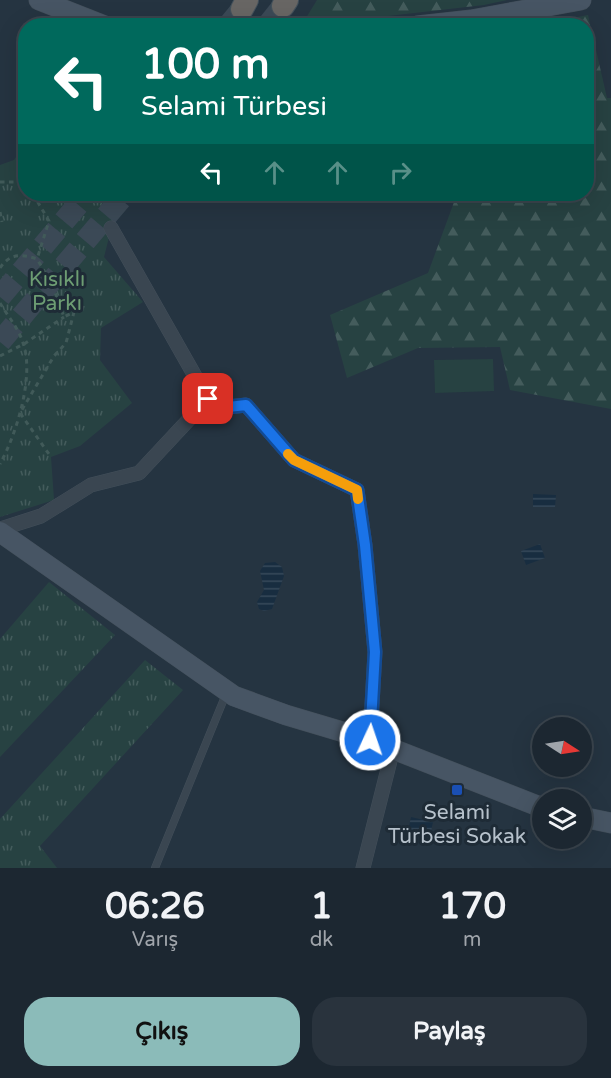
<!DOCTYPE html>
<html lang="tr">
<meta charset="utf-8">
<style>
body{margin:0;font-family:"Varela Round",sans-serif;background:#29333d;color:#f1f3f6;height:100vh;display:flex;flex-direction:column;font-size:22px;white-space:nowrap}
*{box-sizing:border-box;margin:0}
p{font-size:20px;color:#a0a5ab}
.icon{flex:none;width:33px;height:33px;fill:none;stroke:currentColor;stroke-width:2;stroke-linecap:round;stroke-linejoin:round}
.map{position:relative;height:868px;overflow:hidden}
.drawer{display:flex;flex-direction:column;background:#1c2731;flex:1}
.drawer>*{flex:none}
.hud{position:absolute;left:18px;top:18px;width:576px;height:183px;border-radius:24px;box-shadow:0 6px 24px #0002,0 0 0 2px #3a444d;background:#00695c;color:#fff;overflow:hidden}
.needle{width:39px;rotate:102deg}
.buttons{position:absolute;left:532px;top:717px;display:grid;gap:12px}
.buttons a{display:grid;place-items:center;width:60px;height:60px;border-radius:50%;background:#1c2731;box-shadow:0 6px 24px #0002,0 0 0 2px #3a444d;font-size:30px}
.pin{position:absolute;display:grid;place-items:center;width:51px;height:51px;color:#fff;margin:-26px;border-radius:12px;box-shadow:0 3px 9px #0006}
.me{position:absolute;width:66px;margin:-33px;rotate:3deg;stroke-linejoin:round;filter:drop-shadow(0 0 4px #0008)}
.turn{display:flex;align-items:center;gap:21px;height:126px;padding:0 24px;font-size:27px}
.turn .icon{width:78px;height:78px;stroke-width:2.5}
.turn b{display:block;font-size:42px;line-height:51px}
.lanes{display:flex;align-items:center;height:57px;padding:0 24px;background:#0003;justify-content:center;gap:30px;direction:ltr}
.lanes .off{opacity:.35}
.eta{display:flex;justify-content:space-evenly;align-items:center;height:102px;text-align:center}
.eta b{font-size:36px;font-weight:700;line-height:42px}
.action{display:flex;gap:12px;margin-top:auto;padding:12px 24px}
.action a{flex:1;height:69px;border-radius:24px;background:#8bbbb9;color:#111;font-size:24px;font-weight:700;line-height:69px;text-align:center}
.action a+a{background:#29333d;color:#f1f3f6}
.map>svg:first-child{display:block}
</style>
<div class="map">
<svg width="611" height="868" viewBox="0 0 611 868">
<defs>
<pattern id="grass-tufts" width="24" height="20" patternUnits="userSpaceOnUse" patternTransform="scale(1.5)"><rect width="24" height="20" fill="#274242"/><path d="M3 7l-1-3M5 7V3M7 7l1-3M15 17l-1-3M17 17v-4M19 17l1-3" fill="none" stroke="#445c5c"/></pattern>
<pattern id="forest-firs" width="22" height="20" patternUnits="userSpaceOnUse" patternTransform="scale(1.5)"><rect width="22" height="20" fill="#274242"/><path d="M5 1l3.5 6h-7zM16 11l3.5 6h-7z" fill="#445c5c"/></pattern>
<pattern id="water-rules" width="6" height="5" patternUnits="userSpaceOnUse" patternTransform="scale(1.5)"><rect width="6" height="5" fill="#182d40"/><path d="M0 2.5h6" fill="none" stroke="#374a5a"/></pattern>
</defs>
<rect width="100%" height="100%" fill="#253441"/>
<g fill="url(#grass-tufts)">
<path d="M25 144 26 194H120L104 257 143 302 101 328 100 360 132 403 80 446 51 457 54 500 0 517V165L14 160Z"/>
<path d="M49 582 115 635 0 757V639Z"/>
<path d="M145 660 183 690 40 846 57 868H0V819Z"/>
</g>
<g fill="url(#forest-firs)">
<path d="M317 0H507L484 5 309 25 306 18Z"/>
<path d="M588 15 607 98H611V409L510 390 500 347 418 348 347 378 330 315 428 273 457 194H586V26L536 25Z"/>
</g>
<path fill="#274242" d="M493 359 494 391 435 393 434 360Z"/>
<g fill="url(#water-rules)">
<path d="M533 494 556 495 555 507H533Z"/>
<path d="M540 544 545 558 526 565 521 551Z"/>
<path d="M275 562 282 567 284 576 272 609 264 611 259 609 257 602 264 590 260 571 265 563Z"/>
<path d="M411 817 433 822 430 836 408 831Z"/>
</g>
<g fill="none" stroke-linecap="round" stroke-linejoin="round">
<g stroke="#3b4956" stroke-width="22" stroke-dasharray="22 11" stroke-linecap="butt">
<path d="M228 26 242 9"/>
<path d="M267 26 283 6"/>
<path d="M0 297 87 194"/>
<path d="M0 342 125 194"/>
</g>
<defs>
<path id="service" d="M155 868 226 694"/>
<g id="minor">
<path d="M208 399 219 408 246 405 294 460 357 490 365 545 375 652 370 740"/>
<path d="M0 529 41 516 91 485 139 473 208 399 111 228"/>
<path d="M363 868 393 749"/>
</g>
<g id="secondary">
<path d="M39 0 105 26"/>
<path d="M417 26 471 20 581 0"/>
<path d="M0 532 234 696 286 715 370 740 543 808"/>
<path d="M582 817 611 823"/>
</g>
<g id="trunk">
<path d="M283 6 287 0"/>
<path d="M242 9 247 0"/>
</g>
</defs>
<use href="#service" stroke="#434f5a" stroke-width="8"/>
<use href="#minor" stroke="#434f5a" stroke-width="15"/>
<use href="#secondary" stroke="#434f5a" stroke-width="21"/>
<use href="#trunk" stroke="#44515b" stroke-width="24"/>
<g stroke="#415a59" stroke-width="3" stroke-dasharray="4.5 4.5" stroke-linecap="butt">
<path d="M0 182H17L26 186"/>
<path d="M33 194 49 221 37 259"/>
<path d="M0 212 2 222"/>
<path d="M0 268C10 253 22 254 37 259L52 284 64 317 74 312 66 343 54 356 20 413 51 457"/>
<path d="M0 303C7 315 19 329 23 343 35 376 16 435 0 464"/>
<path d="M0 356 24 344 64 317"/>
</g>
<use href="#service" stroke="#3a4651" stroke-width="7"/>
<use href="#minor" stroke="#3a4651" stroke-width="14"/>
<use href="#secondary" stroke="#475564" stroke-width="20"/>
<use href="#trunk" stroke="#686664" stroke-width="22"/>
</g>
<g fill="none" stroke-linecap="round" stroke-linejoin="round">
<defs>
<path id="route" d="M208 399 219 408 246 405 294 460 357 490 365 545 375 652 370 740"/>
</defs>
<use href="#route" stroke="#114b97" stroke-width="15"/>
<use href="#route" stroke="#1a73e8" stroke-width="10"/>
<path stroke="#f59e0b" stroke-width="10" d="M288 454 294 460 357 490 358 499"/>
</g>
<rect fill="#1a4fb4" stroke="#1e2b36" stroke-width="2" x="451" y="784" width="12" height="12" rx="3"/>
<g text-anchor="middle" stroke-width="6" stroke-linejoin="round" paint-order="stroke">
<g font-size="21" fill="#6d9d73" stroke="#1e2b36">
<text x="57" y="286">Kısıklı<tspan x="57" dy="24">Parkı</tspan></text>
</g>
<g font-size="21" fill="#b6c1cb" stroke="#1e2b36">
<text x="457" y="819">Selami<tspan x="457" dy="24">Türbesi Sokak</tspan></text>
</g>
</g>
</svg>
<div class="buttons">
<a><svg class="needle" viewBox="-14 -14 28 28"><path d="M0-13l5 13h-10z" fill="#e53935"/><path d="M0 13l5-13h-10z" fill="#a0a5ab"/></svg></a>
<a><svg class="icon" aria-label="layers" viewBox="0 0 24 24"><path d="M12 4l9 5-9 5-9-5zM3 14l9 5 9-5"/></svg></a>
</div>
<div class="pin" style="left:208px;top:399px;background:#d93025"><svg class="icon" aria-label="arrive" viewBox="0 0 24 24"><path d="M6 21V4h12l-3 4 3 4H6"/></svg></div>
<svg class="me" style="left:370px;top:740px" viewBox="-20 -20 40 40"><circle r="17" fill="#1a73e8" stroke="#fff" stroke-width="3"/><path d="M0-11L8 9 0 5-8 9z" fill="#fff"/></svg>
<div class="hud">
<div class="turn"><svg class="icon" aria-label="left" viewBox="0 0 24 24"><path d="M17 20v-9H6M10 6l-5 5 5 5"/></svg><div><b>100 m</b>Selami Türbesi</div></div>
<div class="lanes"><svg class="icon" aria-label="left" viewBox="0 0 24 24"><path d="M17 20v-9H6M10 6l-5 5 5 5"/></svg><svg class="icon off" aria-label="ahead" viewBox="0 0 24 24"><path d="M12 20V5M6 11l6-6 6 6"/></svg><svg class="icon off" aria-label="ahead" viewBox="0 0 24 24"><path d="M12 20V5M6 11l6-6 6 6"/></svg><svg class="icon off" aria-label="right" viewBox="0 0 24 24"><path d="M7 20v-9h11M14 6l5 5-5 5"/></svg></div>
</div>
</div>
<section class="drawer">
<div class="eta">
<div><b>06:26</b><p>Varış</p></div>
<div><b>1</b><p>dk</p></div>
<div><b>170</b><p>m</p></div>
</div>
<div class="action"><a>Çıkış</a><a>Paylaş</a></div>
</section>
